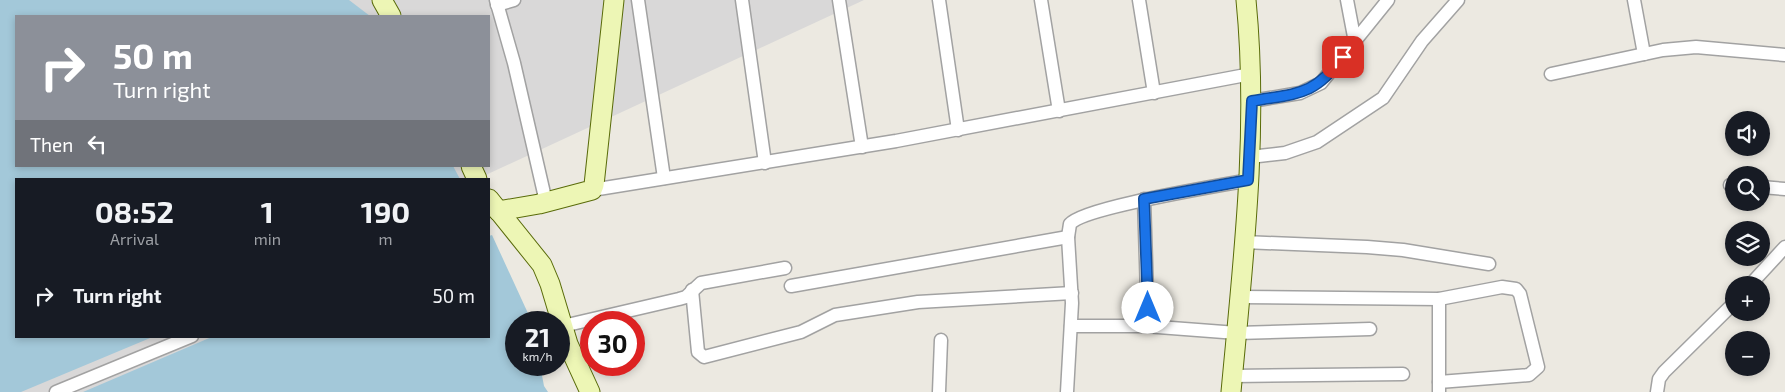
<!DOCTYPE html>
<meta charset="utf-8">
<style>
body{margin:0;font-family:"Exo 2",sans-serif;background:#20242c;color:#f1f3f6;height:100vh;display:flex;flex-direction:column;font-size:19px;white-space:nowrap}
*{box-sizing:border-box;margin:0}
p{font-size:16px;color:#9ea1a6}
.icon{flex:none;width:28px;height:28px;fill:none;stroke:currentColor;stroke-width:2;stroke-linecap:round;stroke-linejoin:round}
.map{position:relative;flex:1;overflow:hidden}
.sheet{position:absolute;left:15px;top:178px;width:475px;height:160px;display:flex;flex-direction:column;background:#171b24;border-radius:0px;box-shadow:0 2px 8px #0003}
.sheet>*{flex:none}
.hud{position:absolute;left:15px;top:15px;width:475px;height:152px;border-radius:0px;box-shadow:0 2px 8px #0003;background:#8c9099;color:#fff;overflow:hidden}
.controls{position:absolute;left:1725px;top:111px;display:grid;gap:10px}
.controls a{display:grid;place-items:center;width:45px;height:45px;border-radius:50%;background:#171b24;box-shadow:0 2px 8px #0003;font-size:25px}
.speed{position:absolute;left:505px;top:311px;display:flex;gap:10px;font-size:25px;font-weight:700;text-align:center}
.speed>*{display:grid;place-content:center;width:65px;height:65px;border-radius:50%;background:#171b24;box-shadow:0 2px 8px #0003;line-height:1}
.speed small{font-size:12px;font-weight:400}
.speed .limit{border:8px solid #d22;background:#fff;color:#111}
.pin{position:absolute;display:grid;place-items:center;width:42px;height:42px;color:#fff;margin:-21px;border-radius:10px;box-shadow:0 2px 8px #0006}
.me{position:absolute;width:55px;margin:-28px;rotate:0deg;stroke-linejoin:round;filter:drop-shadow(0 0 4px #0008)}
.turn{display:flex;align-items:center;gap:18px;height:105px;padding:0 15px;font-size:22px}
.turn .icon{width:65px;height:65px;stroke-width:2.5}
.turn b{display:block;font-size:35px;line-height:42px}
.then{display:flex;align-items:center;height:48px;padding:0 15px;background:#0003;gap:10px;font-size:19px}
.eta{display:flex;justify-content:space-evenly;align-items:center;height:85px;text-align:center}
.eta b{font-size:30px;font-weight:700;line-height:35px}
ul{padding:0;list-style:none}
li{display:flex;align-items:center;gap:15px;height:65px;padding:0 15px}
li div{flex:1}
li b{display:block;font-size:19px}
li em{font-style:normal}
.map>svg:first-child{display:block}
</style>
<div class="map">
<svg width="1785" height="392" viewBox="0 0 1785 392">
<rect width="100%" height="100%" fill="#ece9e1"/>
<path fill="#d9d8d8" fill-rule="evenodd" d="M0 0H864L477 179H16V336H489L526 392H0ZM16 16H489V166H16Z"/>
<g fill="#a3c8d9">
<path d="M0 0H349L370 16H16V166H453L460 179H16V336H155L21 392H0Z"/>
<path d="M492 235 532 322H516V365H540L544 386 548 392H83L214 336H489V236Z"/>
</g>
<g fill="none" stroke-linecap="round" stroke-linejoin="round">
<defs>
<g id="street">
<path d="M496 0 514 63 546 202"/>
<path d="M638 0 664 178"/>
<path d="M742 0 765 163"/>
<path d="M839 0 862 147"/>
<path d="M939 0 958 130"/>
<path d="M1041 0 1059 111"/>
<path d="M1139 0 1154 93"/>
<path d="M1347 0 1355 42"/>
<path d="M1634 0 1644 54"/>
<path d="M497 5 514 0"/>
<path d="M1551 74 1663 50 1696 47 1785 55"/>
<path d="M1252 101 1300 93 1321 83 1388 0"/>
<path d="M1250 157 1285 153 1317 142 1383 98 1422 41 1458 0"/>
<path d="M1730 185H1734"/>
<path d="M1761 187 1785 189"/>
<path d="M592 190 896 141 1251 74"/>
<path d="M1144 199 1148 326"/>
<path d="M1244 242 1367 247 1403 250 1489 264"/>
<path d="M1750 285 1785 247"/>
<path d="M791 286 1068 237"/>
<path d="M692 290 698 352 704 357 801 332 835 315 918 302 1072 293"/>
<path d="M1240 297 1439 299 1502 287 1516 289 1520 294 1538 367 1529 375 1439 382"/>
<path d="M563 326 679 299 686 297 701 283 785 268"/>
<path d="M1071 326H1145L1237 333 1370 329"/>
<path d="M1233 376 1403 374"/>
<path d="M56 392 192 336"/>
<path d="M939 392 941 340"/>
<path d="M1067 392 1072 303 1068 237 1070 224C1084 207 1219 186 1249 180"/>
<path d="M1439 392V299"/>
<path d="M1657 392 1659 379 1664 372 1734 303"/>
</g>
<g id="secondary">
<path d="M382 0 391 16"/>
<path d="M471 166 477 179"/>
<path d="M489 199 542 265 550 284 568 344 590 392"/>
<path d="M498 211 539 204 592 190 594 185 614 0"/>
<path d="M1231 392C1243 262 1259 131 1246 0"/>
</g>
</defs>
<use href="#street" stroke="#a2a2a2" stroke-width="15"/>
<use href="#secondary" stroke="#596b09" stroke-width="21"/>
<use href="#street" stroke="#fff" stroke-width="12"/>
<use href="#secondary" stroke="#edf6b5" stroke-width="19"/>
</g>
<g fill="none" stroke-linecap="round" stroke-linejoin="round">
<defs>
<path id="route" d="M1148 308 1144 199 1248 180 1252 101C1297 93 1313 97 1343 57"/>
</defs>
<use href="#route" stroke="#114b97" stroke-width="12"/>
<use href="#route" stroke="#1a73e8" stroke-width="9"/>
</g>
</svg>
<div class="controls">
<a><svg class="icon" aria-label="sound" viewBox="0 0 24 24"><path d="M4 9h4l5-4v14l-5-4H4zM17 9q2 3 0 6"/></svg></a>
<a><svg class="icon" aria-label="search" viewBox="0 0 24 24"><circle cx="10" cy="10" r="6"/><path d="M15 15l6 6"/></svg></a>
<a><svg class="icon" aria-label="layers" viewBox="0 0 24 24"><path d="M12 4l9 5-9 5-9-5zM3 14l9 5 9-5"/></svg></a>
<a>+</a>
<a>−</a>
</div>
<div class="speed"><div>21<small>km/h</small></div><div class="limit">30</div></div>
<div class="pin" style="left:1343px;top:57px;background:#d93025"><svg class="icon" aria-label="arrive" viewBox="0 0 24 24"><path d="M6 21V4h12l-3 4 3 4H6"/></svg></div>
<svg class="me" style="left:1148px;top:308px" viewBox="-20 -20 40 40"><circle r="19" fill="#fff"/><path d="M0-13L10 11 0 6-10 11z" fill="#1a73e8"/></svg>
<div class="hud">
<div class="turn"><svg class="icon" aria-label="right" viewBox="0 0 24 24"><path d="M7 20v-9h11M14 6l5 5-5 5"/></svg><div><b>50 m</b>Turn right</div></div>
<div class="then">Then<svg class="icon" aria-label="left" viewBox="0 0 24 24"><path d="M17 20v-9H6M10 6l-5 5 5 5"/></svg></div>
</div>
<section class="sheet">
<div class="eta">
<div><b>08:52</b><p>Arrival</p></div>
<div><b>1</b><p>min</p></div>
<div><b>190</b><p>m</p></div>
</div>
<ul>
<li><svg class="icon" aria-label="right" viewBox="0 0 24 24"><path d="M7 20v-9h11M14 6l5 5-5 5"/></svg><div><b>Turn right</b></div><em>50 m</em></li>
</ul>
</section>
</div>
